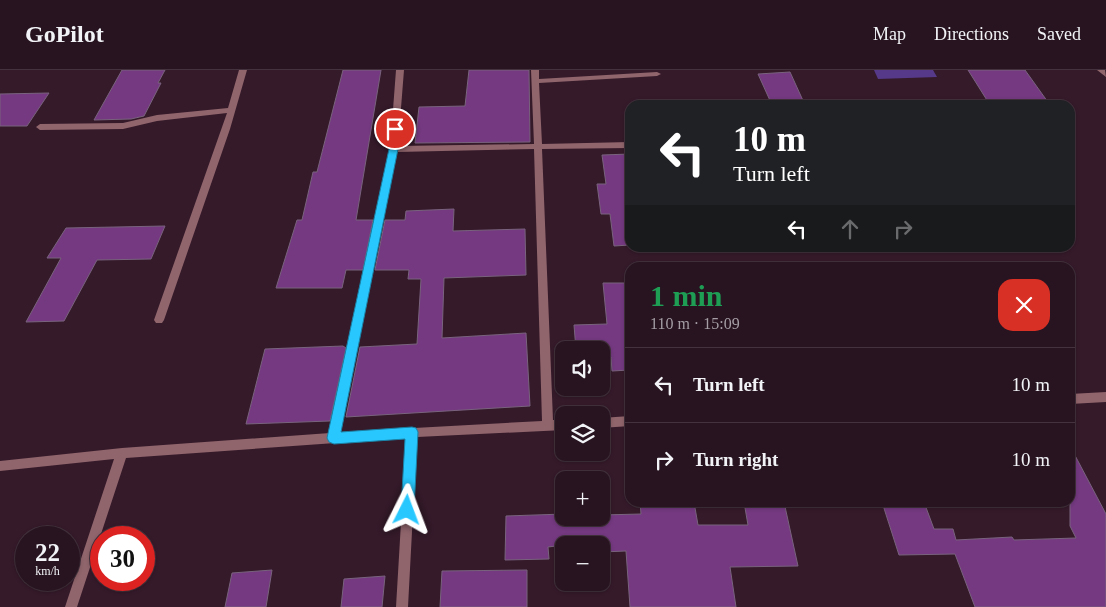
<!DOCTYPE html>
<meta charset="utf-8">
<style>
body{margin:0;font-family:"Times New Roman",serif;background:#301d29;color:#f1f3f6;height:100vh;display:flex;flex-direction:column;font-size:19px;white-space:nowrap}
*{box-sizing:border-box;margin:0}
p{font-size:16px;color:#a59ea5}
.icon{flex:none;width:28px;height:28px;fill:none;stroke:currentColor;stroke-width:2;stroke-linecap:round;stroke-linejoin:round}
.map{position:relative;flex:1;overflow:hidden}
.side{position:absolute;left:625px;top:192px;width:450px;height:245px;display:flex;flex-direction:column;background:#281420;border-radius:15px;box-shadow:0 1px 4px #0004,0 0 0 1px #44333e}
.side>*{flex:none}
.banner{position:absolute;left:625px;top:30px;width:450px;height:152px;border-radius:15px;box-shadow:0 1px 4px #0004,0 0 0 1px #44333e;background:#202124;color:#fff;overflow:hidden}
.controls{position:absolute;left:555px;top:271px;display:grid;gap:10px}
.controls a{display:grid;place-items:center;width:55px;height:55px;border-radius:10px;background:#281420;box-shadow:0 1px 4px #0004,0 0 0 1px #44333e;font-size:25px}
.speed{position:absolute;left:15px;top:456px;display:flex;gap:10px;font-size:25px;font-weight:700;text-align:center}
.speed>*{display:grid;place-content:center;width:65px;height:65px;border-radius:50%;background:#281420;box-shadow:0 1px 4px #0004,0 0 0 1px #44333e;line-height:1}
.speed small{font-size:12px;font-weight:400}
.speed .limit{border:8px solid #d22;background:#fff;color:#111}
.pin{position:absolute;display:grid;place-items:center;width:42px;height:42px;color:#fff;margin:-21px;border:2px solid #fff;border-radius:50%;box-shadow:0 1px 5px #0007}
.me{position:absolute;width:55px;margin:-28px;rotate:3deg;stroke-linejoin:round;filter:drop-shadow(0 0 4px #0008)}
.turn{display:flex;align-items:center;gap:18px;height:105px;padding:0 25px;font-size:22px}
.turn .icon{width:65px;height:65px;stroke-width:2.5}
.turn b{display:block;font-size:35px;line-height:42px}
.lanes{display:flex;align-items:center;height:48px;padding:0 25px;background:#0003;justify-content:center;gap:25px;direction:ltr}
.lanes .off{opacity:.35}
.round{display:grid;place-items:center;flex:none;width:52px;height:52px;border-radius:15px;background:#301d29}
.overview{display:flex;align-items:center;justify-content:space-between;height:85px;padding:0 25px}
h1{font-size:30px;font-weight:700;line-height:38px;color:#1e9e55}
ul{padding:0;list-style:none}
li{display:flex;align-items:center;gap:15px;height:75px;padding:0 25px;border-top:1px solid #44333e}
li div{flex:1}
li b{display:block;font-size:19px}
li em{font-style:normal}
header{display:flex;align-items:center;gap:30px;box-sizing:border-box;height:70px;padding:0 25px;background:#281420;border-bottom:1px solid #44333e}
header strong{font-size:24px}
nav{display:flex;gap:28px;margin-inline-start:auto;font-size:18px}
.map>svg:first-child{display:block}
</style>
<header>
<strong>GoPilot</strong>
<nav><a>Map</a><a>Directions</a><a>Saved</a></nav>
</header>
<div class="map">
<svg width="1106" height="537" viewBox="0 0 1106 537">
<rect width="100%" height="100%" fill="#351a2a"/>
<path fill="#563988" d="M874 0H933L937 7 878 9Z"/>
<g fill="#743980" stroke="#79637d">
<path d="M122 0H165L158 13H161L144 46 131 49 94 50Z"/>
<path d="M343 0H381L356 150H373L363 200H346L342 218H276L297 150H302L313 102H317Z"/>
<path d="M469 0H529L530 72 415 73 419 37 465 36Z"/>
<path d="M968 0H1025L1050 35H990Z"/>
<path d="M790 2 805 35H772L758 4Z"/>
<path d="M49 23 27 56H0V24Z"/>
<path d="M630 84V175L614 176 610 144H601L597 114H606L602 85Z"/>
<path d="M454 139 453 161 525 159 526 205 444 208 442 268 526 263 530 336 346 347 360 277 417 274 421 209H408L409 200H375L385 150H405L406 141Z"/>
<path d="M165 156 151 189 97 190 64 251 26 252 61 188H47L66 158Z"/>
<path d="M603 213H630V300L612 301 611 287H601V280H576L574 255 607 254Z"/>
<path d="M343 276 346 278 330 351 246 354 265 279Z"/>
<path d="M1070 376 1106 444V537H975L955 484 899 485 882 432H924L934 459H953L956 470 1012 467 1014 470 1076 468 1070 456Z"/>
<path d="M640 432H694L698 455H748L744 432H784L798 496 730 497 736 537H630L626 481 601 482V475H564L548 477 549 489 505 490 506 446 564 444V448H601V445L641 444Z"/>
<path d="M272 500 266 537H225L232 503Z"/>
<path d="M527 500V537H440L442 501Z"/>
<path d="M385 506 382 537H341L344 509Z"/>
</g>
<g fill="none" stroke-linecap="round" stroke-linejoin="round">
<g fill="#90656c" fill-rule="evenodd">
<path d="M239 0H247L230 59 164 250 162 253H156L154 250 227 43 157 51 123 59 40 60 36 57 40 54 123 53 157 45 228 38Z"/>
<path d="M396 0H404L398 76 534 74 531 0H539V9L657 2 661 4 657 6 539 13 542 74 630 72V78L542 79 553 350H564V360L417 367 408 537H396L406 368 126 388 77 537H65L114 389 0 401V391L122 378 330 363 390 79ZM534 79 542 351 341 362 397 82Z"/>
<path d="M1097 0H1105L1106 7Z"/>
<path d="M1106 322V332L1070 334V324Z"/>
<path d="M630 346V356L601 358V348Z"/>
</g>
</g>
<path fill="#28c8ff" stroke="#1a82a6" d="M395 56 400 59 398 79 341 362 412 357 416 358 418 362 414 440 412 445 407 447 403 445 401 440 405 369 334 374 329 372 327 368 389 79 391 59Z"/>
</svg>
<div class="controls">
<a><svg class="icon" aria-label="sound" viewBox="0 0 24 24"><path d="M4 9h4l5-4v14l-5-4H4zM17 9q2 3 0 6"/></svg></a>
<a><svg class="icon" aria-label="layers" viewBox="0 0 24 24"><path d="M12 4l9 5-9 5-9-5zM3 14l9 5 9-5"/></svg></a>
<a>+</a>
<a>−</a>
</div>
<div class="speed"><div>22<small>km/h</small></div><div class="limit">30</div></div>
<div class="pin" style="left:395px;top:59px;background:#d93025"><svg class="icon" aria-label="arrive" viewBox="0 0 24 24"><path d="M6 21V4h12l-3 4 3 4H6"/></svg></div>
<svg class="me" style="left:407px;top:440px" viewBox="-20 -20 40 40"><path d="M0-17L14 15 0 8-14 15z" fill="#28c8ff" stroke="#fff" stroke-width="4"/></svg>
<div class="banner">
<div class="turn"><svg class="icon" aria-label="left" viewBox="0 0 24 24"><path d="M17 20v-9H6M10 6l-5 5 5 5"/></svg><div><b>10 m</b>Turn left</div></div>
<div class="lanes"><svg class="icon" aria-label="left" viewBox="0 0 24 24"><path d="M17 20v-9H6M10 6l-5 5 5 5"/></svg><svg class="icon off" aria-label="ahead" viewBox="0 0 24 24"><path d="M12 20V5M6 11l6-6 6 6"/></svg><svg class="icon off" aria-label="right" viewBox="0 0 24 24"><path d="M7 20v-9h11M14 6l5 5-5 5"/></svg></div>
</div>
<section class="side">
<div class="overview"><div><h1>1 min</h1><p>110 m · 15:09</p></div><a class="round" style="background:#d93025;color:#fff"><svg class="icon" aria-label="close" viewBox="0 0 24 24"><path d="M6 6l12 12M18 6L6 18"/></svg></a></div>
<ul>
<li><svg class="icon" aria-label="left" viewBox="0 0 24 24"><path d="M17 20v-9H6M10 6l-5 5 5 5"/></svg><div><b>Turn left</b></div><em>10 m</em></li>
<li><svg class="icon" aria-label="right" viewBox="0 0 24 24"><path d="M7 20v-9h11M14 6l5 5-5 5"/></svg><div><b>Turn right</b></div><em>10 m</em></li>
</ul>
</section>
</div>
